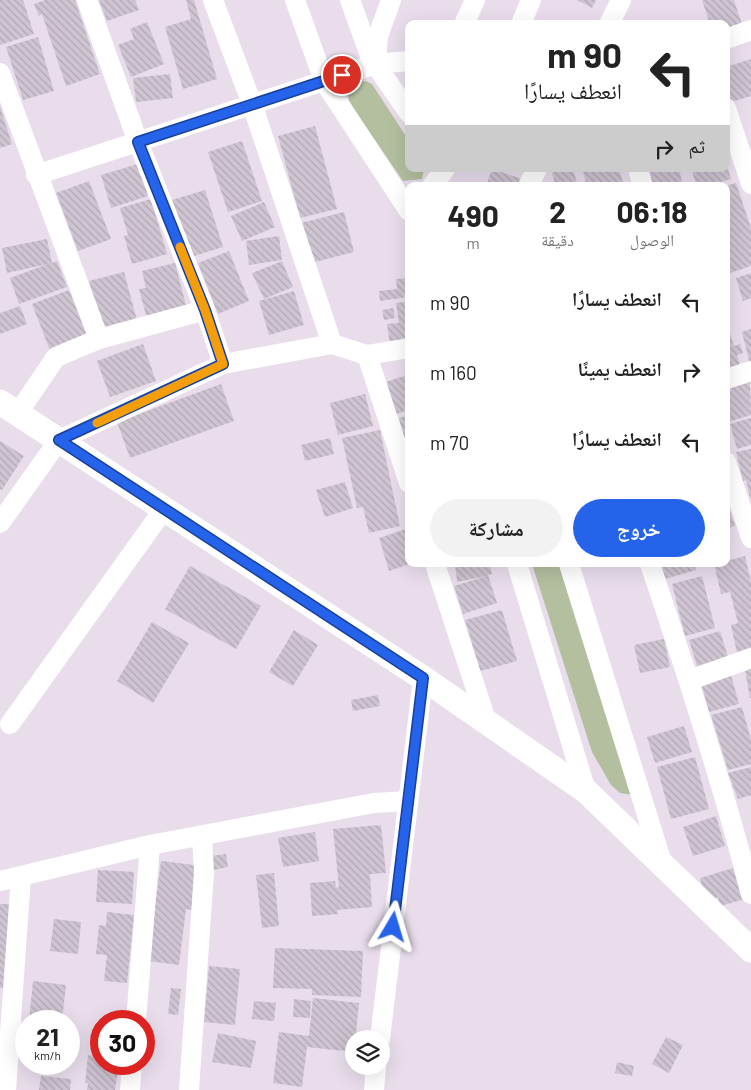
<!DOCTYPE html>
<html lang="ar">
<meta charset="utf-8">
<style>
body{margin:0;font-family:Barlow,"Noto Naskh Arabic",sans-serif;background:#f2f2f2;color:#222;direction:rtl;height:100vh;display:flex;flex-direction:column;font-size:19px;white-space:nowrap}
*{box-sizing:border-box;margin:0}
p{font-size:16px;color:#767676}
.icon{flex:none;width:28px;height:28px;fill:none;stroke:currentColor;stroke-width:2;stroke-linecap:round;stroke-linejoin:round}
.map{position:relative;flex:1;overflow:hidden;direction:ltr}
.panel{position:absolute;left:405px;top:182px;width:325px;height:385px;display:flex;flex-direction:column;background:#fff;border-radius:10px;box-shadow:0 5px 20px #0002;direction:rtl}
.panel>*{flex:none}
.hud{position:absolute;left:405px;top:20px;width:325px;height:152px;border-radius:10px;box-shadow:0 5px 20px #0002;direction:rtl;background:#fff;color:#222;overflow:hidden}
.fabs{position:absolute;left:345px;top:1030px;display:grid;gap:10px}
.fabs a{display:grid;place-items:center;width:45px;height:45px;border-radius:50%;background:#fff;box-shadow:0 5px 20px #0002;font-size:25px}
.speed{position:absolute;left:15px;top:1010px;display:flex;gap:10px;font-size:25px;font-weight:700;text-align:center}
.speed>*{display:grid;place-content:center;width:65px;height:65px;border-radius:50%;background:#fff;box-shadow:0 5px 20px #0002;line-height:1}
.speed small{font-size:12px;font-weight:400}
.speed .limit{border:8px solid #d22;background:#fff;color:#111}
.pin{position:absolute;display:grid;place-items:center;width:42px;height:42px;color:#fff;margin:-21px;border:2px solid #fff;border-radius:50%;box-shadow:0 1px 5px #0007}
.me{position:absolute;width:55px;margin:-28px;rotate:7deg;stroke-linejoin:round;filter:drop-shadow(0 0 4px #0008)}
.turn{display:flex;align-items:center;gap:18px;height:105px;padding:0 25px;font-size:22px}
.turn .icon{width:65px;height:65px;stroke-width:2.5}
.turn b{display:block;font-size:35px;line-height:42px}
.then{display:flex;align-items:center;height:48px;padding:0 25px;background:#0003;gap:10px;font-size:19px}
.eta{display:flex;justify-content:space-evenly;align-items:center;height:85px;text-align:center}
.eta b{font-size:30px;font-weight:700;line-height:35px}
.button{display:flex;gap:10px;margin-top:auto;padding:10px 25px}
.button a{flex:1;height:58px;border-radius:30px;background:#2563eb;color:#fff;font-size:20px;font-weight:700;line-height:58px;text-align:center}
.button a+a{background:#f2f2f2;color:#222}
ul{padding:0;list-style:none}
li{display:flex;align-items:center;gap:15px;height:70px;padding:0 25px}
li div{flex:1}
li b{display:block;font-size:19px}
li em{font-style:normal}
.map>svg:first-child{display:block}
</style>
<div class="map">
<svg width="751" height="1090" viewBox="0 0 751 1090">
<defs>
<pattern id="building-back-hatch" width="6" height="6" patternUnits="userSpaceOnUse" patternTransform="scale(1.25)"><rect width="6" height="6" fill="#cfc4d2"/><path d="M-1 5l2 2M0 0l6 6M5-1l2 2" fill="none" stroke="#b1a8b4"/></pattern>
</defs>
<rect width="100%" height="100%" fill="#e9ddec"/>
<g fill="#b3bf9f">
<path d="M366 81 372 84 409 141V169H424L422 179 403 181 349 102 348 89 356 83Z"/>
<path d="M532 564H565L635 795 620 793 611 785 592 752Z"/>
</g>
<g fill="url(#building-back-hatch)">
<path d="M0 0H23L34 34 0 45Z"/>
<path d="M45 0H75L100 74 66 86 42 14 39 16 34 4Z"/>
<path d="M99 0H135L139 10 107 21Z"/>
<path d="M186 0H194L217 79 183 89 165 27 191 19Z"/>
<path d="M577 0H596L592 8Z"/>
<path d="M702 0H734L742 24 726 29V24H710Z"/>
<path d="M147 22 164 64 131 77 118 45 134 39 130 29Z"/>
<path d="M38 37 54 91 23 100 6 47Z"/>
<path d="M751 59V96L731 102 726 87V67Z"/>
<path d="M170 74 173 98 136 102 133 78Z"/>
<path d="M0 106 12 144 0 148Z"/>
<path d="M315 126 337 209 300 218 278 136Z"/>
<path d="M242 141 262 201 228 212 208 152Z"/>
<path d="M138 164 148 196 111 208 101 175Z"/>
<path d="M727 165 731 179 707 186H697L691 169H726Z"/>
<path d="M492 169 522 179 519 186H486Z"/>
<path d="M561 169H573L578 186H556L552 173Z"/>
<path d="M582 169H619L624 186H587Z"/>
<path d="M644 169H679L683 186H651Z"/>
<path d="M89 181 111 239 78 251 56 193Z"/>
<path d="M736 183 751 228V266L730 273 726 263V186Z"/>
<path d="M205 190 223 247 191 257 172 200Z"/>
<path d="M151 199 167 254 132 264 124 236 128 235 120 208Z"/>
<path d="M264 202 275 227 242 241 231 216Z"/>
<path d="M344 212 354 252 311 263 301 223Z"/>
<path d="M279 236 282 260 249 265 246 241Z"/>
<path d="M47 239 52 263 57 261 67 287 19 304 10 278 48 264 7 273 2 248Z"/>
<path d="M229 251 249 301 218 314 198 263Z"/>
<path d="M282 261 293 287 264 299 252 273Z"/>
<path d="M175 263 187 309 147 319 139 289 146 288 142 271Z"/>
<path d="M124 272 138 324 103 333 89 281Z"/>
<path d="M751 273V298L743 301 736 278Z"/>
<path d="M406 278 408 297 380 301 379 291 397 289 396 279Z"/>
<path d="M69 290 88 338 51 353 32 304Z"/>
<path d="M294 291 304 325 269 335 259 301Z"/>
<path d="M409 301V343L390 345 387 324 399 323 396 303Z"/>
<path d="M20 306 27 324 0 334V313Z"/>
<path d="M393 308 395 318 384 320 382 310Z"/>
<path d="M726 321 734 346 740 344 743 353 737 355 741 370 726 374Z"/>
<path d="M751 329V365H750L742 332Z"/>
<path d="M143 344 156 381 110 397 97 361Z"/>
<path d="M409 374V410L396 414 386 382Z"/>
<path d="M750 382 751 415 728 422 726 390Z"/>
<path d="M221 384 234 421 130 458 117 422Z"/>
<path d="M365 394 373 426 338 435 330 403Z"/>
<path d="M409 415V454H408L399 418Z"/>
<path d="M751 418V445L737 449 730 424Z"/>
<path d="M380 430 400 526 369 533 363 507 357 508 342 438Z"/>
<path d="M330 438 334 454 305 461 301 445Z"/>
<path d="M0 441 24 456 2 490 0 489Z"/>
<path d="M751 449V498H750L746 480 743 481 736 452Z"/>
<path d="M345 482 353 508 325 517 316 490Z"/>
<path d="M726 499 735 526 726 529Z"/>
<path d="M409 528V564L389 571 379 538Z"/>
<path d="M745 556 751 582V649L737 653 731 625 738 623 730 592 721 594 714 564H726V561Z"/>
<path d="M455 564H490L492 574 488 575 497 603 463 614 454 586 487 576 457 582Z"/>
<path d="M661 564H694L696 570 665 579Z"/>
<path d="M190 566 261 606 236 649 165 609Z"/>
<path d="M702 576 715 628 685 636 672 584Z"/>
<path d="M502 610 517 661 480 671 465 620Z"/>
<path d="M152 622 189 643 153 703 117 681Z"/>
<path d="M294 630 318 645 293 686 269 672Z"/>
<path d="M720 631 728 657 697 666 689 640Z"/>
<path d="M664 639 670 667 640 673 634 645Z"/>
<path d="M751 663V698H750L744 664Z"/>
<path d="M731 675 739 704 709 712 701 683Z"/>
<path d="M378 695 380 706 353 711 351 700Z"/>
<path d="M742 707 751 740V764L728 770 711 715Z"/>
<path d="M684 726 692 752 655 763 647 737Z"/>
<path d="M695 757 709 809 671 819 657 767Z"/>
<path d="M751 767V795L738 799 728 773Z"/>
<path d="M716 816 725 846 693 856 683 827Z"/>
<path d="M381 825 386 873 370 874 372 907 337 910 338 914 312 916 310 883 335 881 336 888 339 887 333 829Z"/>
<path d="M315 832 319 861 283 867 278 838Z"/>
<path d="M226 854 228 867 213 870 211 856Z"/>
<path d="M161 861 203 866 197 911 186 909 179 965 148 961Z"/>
<path d="M733 868 742 900 720 906 718 897 707 902 700 878Z"/>
<path d="M98 870 134 872 132 904 96 902Z"/>
<path d="M274 873 279 926 262 928 256 875Z"/>
<path d="M0 904H9L7 988H0Z"/>
<path d="M107 912 134 915 127 983 104 981 107 955 96 954 99 925 106 926Z"/>
<path d="M54 919 81 922 78 954 50 951Z"/>
<path d="M275 948 363 951 361 997 312 995V989L273 988Z"/>
<path d="M209 966 240 969 235 1025 204 1022Z"/>
<path d="M33 981 66 985 62 1021H29Z"/>
<path d="M171 988 181 989 178 1015 168 1014Z"/>
<path d="M313 998 359 1003 354 1052 307 1047 302 1087 273 1083 279 1032 309 1036Z"/>
<path d="M294 999 311 1001 310 1018 293 1017Z"/>
<path d="M254 1001 276 1003 274 1021 252 1019Z"/>
<path d="M218 1033 256 1041 251 1068 212 1062Z"/>
<path d="M666 1037 683 1045 669 1073 652 1064Z"/>
<path d="M88 1055 101 1057V1064H119L115 1090H87L88 1083H85Z"/>
<path d="M617 1062 634 1066 632 1076 615 1073Z"/>
<path d="M41 1076 71 1079 70 1090H39Z"/>
</g>
<g fill="none" stroke-linecap="round" stroke-linejoin="round">
<g stroke="#fff" stroke-width="20">
<path d="M87 0 138 142 205 310 223 364 332 344 367 355 409 348"/>
<path d="M213 0 252 104 332 344"/>
<path d="M295 0 324 81 409 211"/>
<path d="M350 0 371 58 409 113"/>
<path d="M464 24 475 0"/>
<path d="M521 24 531 0"/>
<path d="M609 24 621 0"/>
<path d="M726 39 751 30"/>
<path d="M376 62 378 36 391 0"/>
<path d="M0 73 99 339"/>
<path d="M726 108 751 184"/>
<path d="M638 169 643 186"/>
<path d="M36 175 376 64 409 61"/>
<path d="M432 186 445 169"/>
<path d="M528 186 537 169"/>
<path d="M367 355 409 483"/>
<path d="M726 379 751 371"/>
<path d="M18 413 56 357 99 339 205 310"/>
<path d="M726 462 751 538"/>
<path d="M0 523 59 440 223 364"/>
<path d="M435 564 487 723"/>
<path d="M517 564 586 791"/>
<path d="M569 564 663 866"/>
<path d="M650 564C687 673 722 782 751 894"/>
<path d="M690 680 751 658"/>
<path d="M10 724 164 509"/>
<path d="M0 881 150 845 374 803 408 801"/>
<path d="M136 1021 150 845"/>
<path d="M380 1039 423 678"/>
<path d="M6 1090 21 876"/>
<path d="M130 1090 132 1064"/>
<path d="M189 1090 204 872 202 836"/>
<path d="M374 1090 376 1066"/>
</g>
<path stroke="#fff" stroke-width="25" d="M0 402 423 678 586 791 751 950"/>
</g>
<g fill="none" stroke-linecap="round" stroke-linejoin="round">
<defs>
<path id="route" d="M342 75 138 142 205 310 223 364 59 440 423 678 393 927"/>
</defs>
<use href="#route" stroke="#184099" stroke-width="12"/>
<use href="#route" stroke="#2563eb" stroke-width="9"/>
<path stroke="#f59e0b" stroke-width="9" d="M97 423 223 364 205 310 180 247"/>
</g>
</svg>
<div class="fabs">
<a><svg class="icon" aria-label="layers" viewBox="0 0 24 24"><path d="M12 4l9 5-9 5-9-5zM3 14l9 5 9-5"/></svg></a>
</div>
<div class="speed"><div>21<small>km/h</small></div><div class="limit">30</div></div>
<div class="pin" style="left:342px;top:75px;background:#d93025"><svg class="icon" aria-label="arrive" viewBox="0 0 24 24"><path d="M6 21V4h12l-3 4 3 4H6"/></svg></div>
<svg class="me" style="left:393px;top:927px" viewBox="-20 -20 40 40"><path d="M0-17L14 15 0 8-14 15z" fill="#2563eb" stroke="#fff" stroke-width="4"/></svg>
<div class="hud">
<div class="turn"><svg class="icon" aria-label="left" viewBox="0 0 24 24"><path d="M17 20v-9H6M10 6l-5 5 5 5"/></svg><div><b>90 m</b>انعطف يسارًا</div></div>
<div class="then">ثم<svg class="icon" aria-label="right" viewBox="0 0 24 24"><path d="M7 20v-9h11M14 6l5 5-5 5"/></svg></div>
</div>
<section class="panel">
<div class="eta">
<div><b>06:18</b><p>الوصول</p></div>
<div><b>2</b><p>دقيقة</p></div>
<div><b>490</b><p>m</p></div>
</div>
<ul>
<li><svg class="icon" aria-label="left" viewBox="0 0 24 24"><path d="M17 20v-9H6M10 6l-5 5 5 5"/></svg><div><b>انعطف يسارًا</b></div><em>90 m</em></li>
<li><svg class="icon" aria-label="right" viewBox="0 0 24 24"><path d="M7 20v-9h11M14 6l5 5-5 5"/></svg><div><b>انعطف يمينًا</b></div><em>160 m</em></li>
<li><svg class="icon" aria-label="left" viewBox="0 0 24 24"><path d="M17 20v-9H6M10 6l-5 5 5 5"/></svg><div><b>انعطف يسارًا</b></div><em>70 m</em></li>
</ul>
<div class="button"><a>خروج</a><a>مشاركة</a></div>
</section>
</div>
